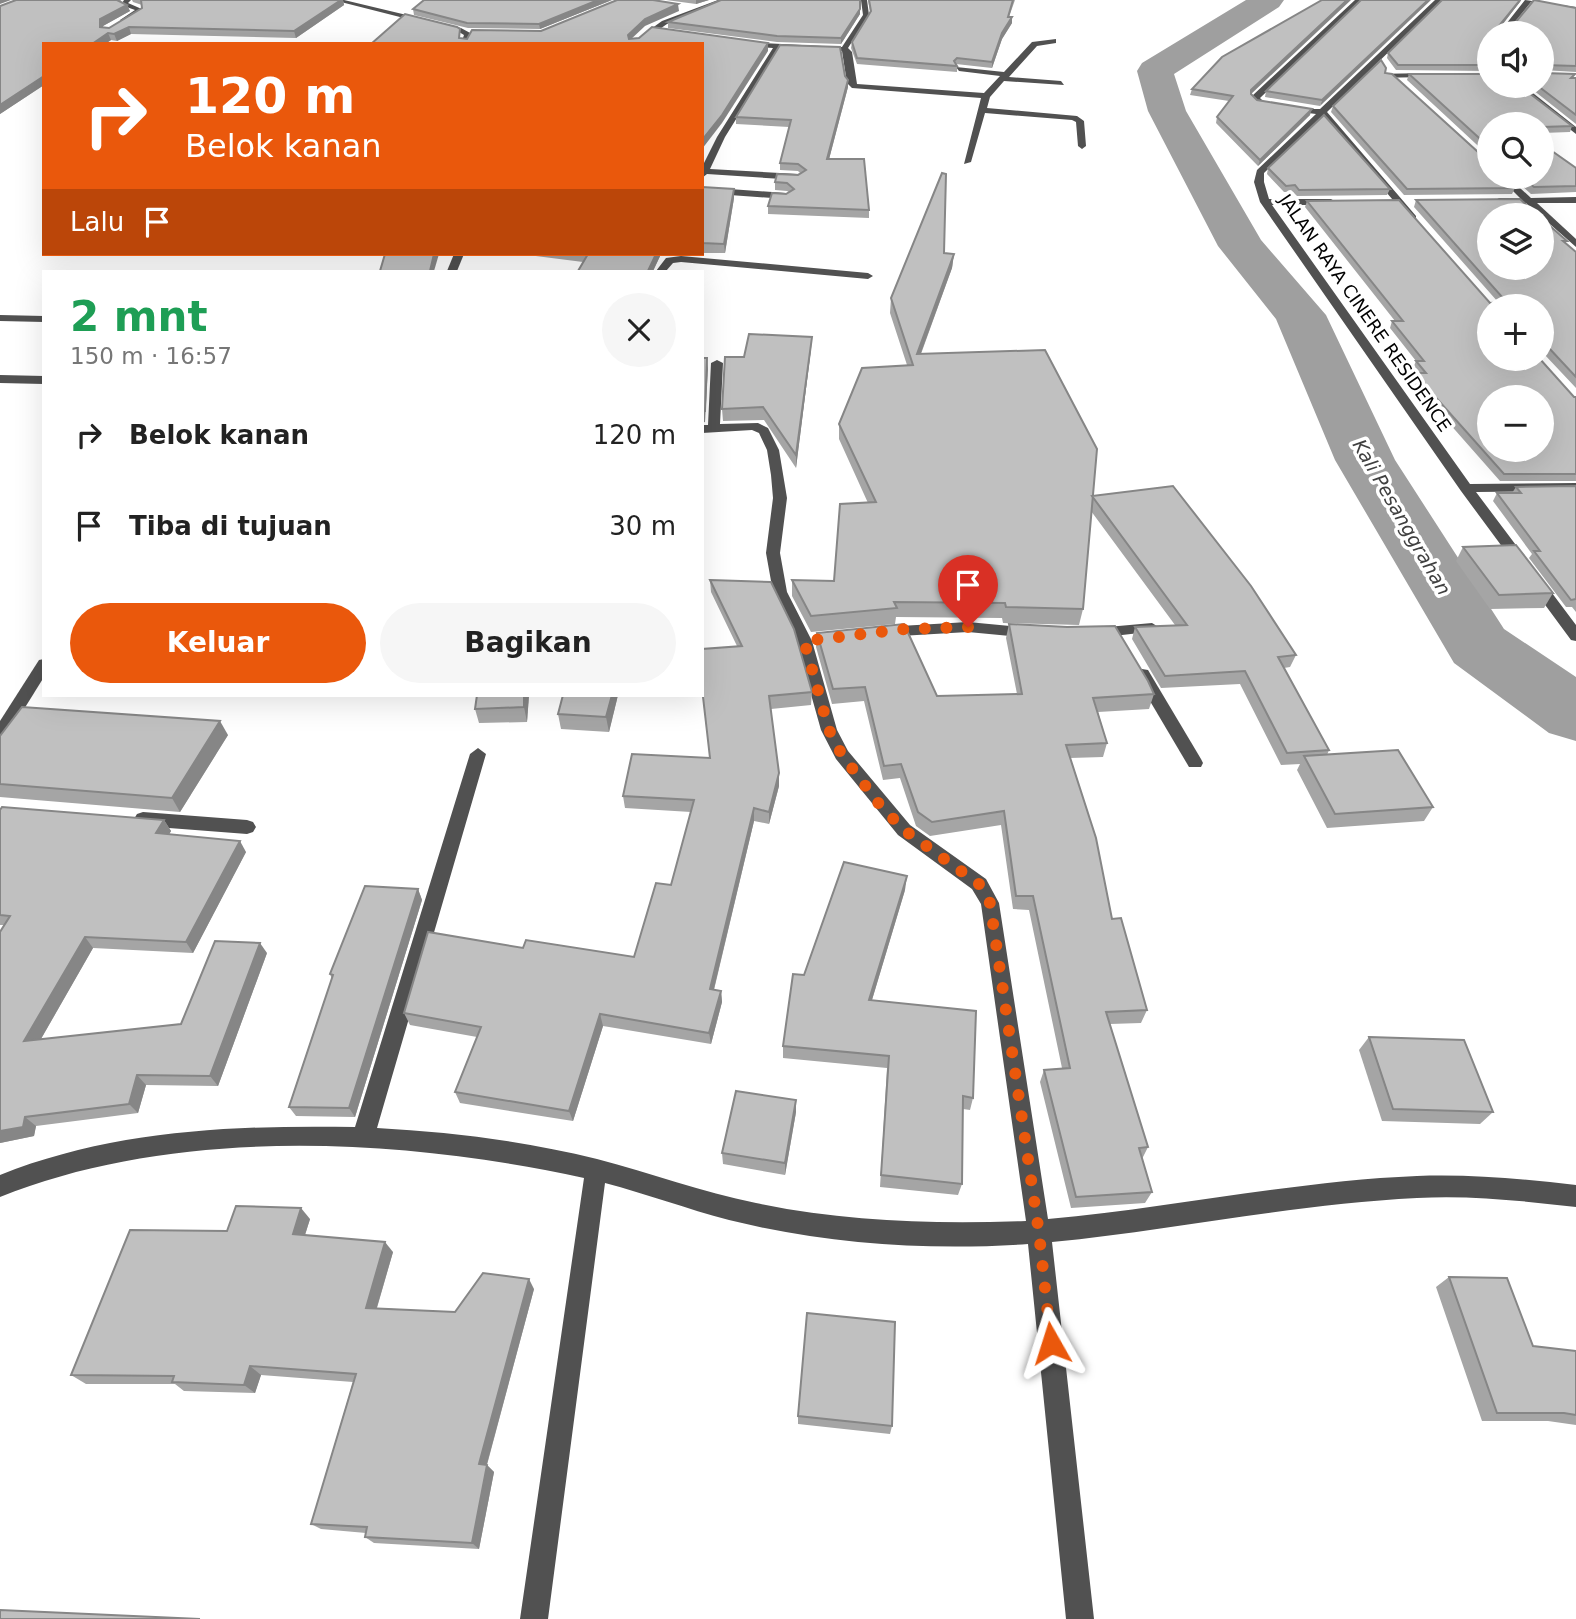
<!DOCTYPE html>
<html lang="id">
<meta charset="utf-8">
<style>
body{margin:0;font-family:"DejaVu Sans",sans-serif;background:#f6f6f6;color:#222;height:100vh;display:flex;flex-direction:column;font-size:26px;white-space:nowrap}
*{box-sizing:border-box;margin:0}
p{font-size:23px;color:#767676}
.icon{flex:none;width:38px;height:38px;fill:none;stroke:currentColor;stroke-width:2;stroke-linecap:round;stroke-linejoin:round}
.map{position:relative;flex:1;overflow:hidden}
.sheet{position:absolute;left:42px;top:270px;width:662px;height:427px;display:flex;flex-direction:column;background:#fff;border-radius:0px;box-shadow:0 7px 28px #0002}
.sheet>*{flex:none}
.top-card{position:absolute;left:42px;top:42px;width:662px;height:214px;border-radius:0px;box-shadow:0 7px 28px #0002;background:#ea580c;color:#fff;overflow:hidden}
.fabs{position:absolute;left:1477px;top:21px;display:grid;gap:14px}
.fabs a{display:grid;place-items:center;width:77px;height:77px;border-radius:50%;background:#fff;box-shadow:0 7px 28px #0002;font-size:35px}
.pin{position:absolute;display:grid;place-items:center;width:60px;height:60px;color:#fff;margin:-72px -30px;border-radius:50% 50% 50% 0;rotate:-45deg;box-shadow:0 0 7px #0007}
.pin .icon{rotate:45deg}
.me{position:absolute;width:77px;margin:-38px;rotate:354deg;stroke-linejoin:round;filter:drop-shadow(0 0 5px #0008)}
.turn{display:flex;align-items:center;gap:24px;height:147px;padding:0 28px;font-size:32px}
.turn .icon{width:91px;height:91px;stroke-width:2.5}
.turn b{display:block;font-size:49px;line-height:60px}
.then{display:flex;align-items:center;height:66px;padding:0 28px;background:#0003;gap:14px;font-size:26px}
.round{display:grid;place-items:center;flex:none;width:74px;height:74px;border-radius:37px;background:#f6f6f6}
.overview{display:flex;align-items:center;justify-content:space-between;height:119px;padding:0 28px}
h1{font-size:42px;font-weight:700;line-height:52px;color:#1e9e55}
.action{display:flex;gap:14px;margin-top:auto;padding:14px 28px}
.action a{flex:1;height:80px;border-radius:42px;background:#ea580c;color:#fff;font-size:28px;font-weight:700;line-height:80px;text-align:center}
.action a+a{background:#f6f6f6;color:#222}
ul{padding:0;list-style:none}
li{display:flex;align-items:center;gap:21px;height:91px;padding:0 28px}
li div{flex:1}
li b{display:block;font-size:26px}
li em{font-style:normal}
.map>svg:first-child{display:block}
</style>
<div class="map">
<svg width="1576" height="1619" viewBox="0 0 1576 1619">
<rect width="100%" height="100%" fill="#fff"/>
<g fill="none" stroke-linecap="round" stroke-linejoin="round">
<path fill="#9f9f9f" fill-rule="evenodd" d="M1246 0H1284L1279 7 1174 74 1186 111 1261 240 1326 315 1395 460 1504 629 1576 677V741L1549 733 1454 663 1335 460 1276 319 1218 246 1148 111 1137 71 1142 63Z"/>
<g fill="#515151" fill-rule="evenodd">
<path d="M124 0H131L128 3 144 10 122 23 120 20 135 10 121 5Z"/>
<path d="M333 0H344L461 28 472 34 469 44H461L464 35 459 32Z"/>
<path d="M718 0H728L667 24 638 44H630L662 21Z"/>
<path d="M861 0H867L869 15 848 48 852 52 857 84 984 93 1000 76 959 71 956 67 1004 72 1032 42 1056 39V43L1037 46 1009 77 1061 81 1064 85 1004 81 990 97 987 108 1077 116 1084 121 1086 146 1082 149 1078 146 1076 122 1072 120 985 113 971 162 964 164 981 98 852 88 847 83 842 51 780 48 725 137 710 169 798 174 803 177 798 180 707 174 702 178V167L717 137 773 48 744 46 741 42 842 47 863 15Z"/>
<path d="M1355 0H1362L1260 98 1264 102 1276 104V108L1258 106 1252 96Z"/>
<path d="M1435 0H1442L1327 112 1416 216V220H1410L1322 117 1264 173V182L1269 199H1331L1336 202 1331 205H1272L1470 484 1576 483V491L1476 492 1576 625V641L1571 640 1461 491 1260 202 1254 182 1257 170 1316 114 1308 113V109H1320Z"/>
<path d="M1525 0 1576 7V11L1531 2 1506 33H1499Z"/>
<path d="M1486 47H1489V64L1480 55Z"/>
<path d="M1433 73 1430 77 1370 78 1366 76 1370 74Z"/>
<path d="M1515 86H1524L1576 127V134Z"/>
<path d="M1499 177H1508L1531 198 1576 197V203H1537L1576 239V247L1526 203H1496L1494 201 1499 198H1520Z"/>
<path d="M702 187 786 193 791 196 786 199 702 193Z"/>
<path d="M454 254H464L457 271H447Z"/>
<path d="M681 256 868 273 873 276 868 279 681 262 673 263 666 271H656L666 258Z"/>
<path d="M0 315 44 316V322L0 321Z"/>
<path d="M717 360 723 363 720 424 758 423 768 428 779 450 787 498 780 553 787 592 812 641 837 730 848 751 910 825 986 879 999 903 1048 1219C1172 1208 1294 1181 1417 1176 1471 1174 1523 1179 1576 1185V1207C1523 1201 1470 1195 1417 1198 1294 1204 1174 1230 1052 1242L1094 1619H1066L1028 1244C929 1251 826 1244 729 1220 687 1209 647 1194 605 1183L548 1619H520L584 1178C401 1138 176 1126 0 1197V1175C113 1130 235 1125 355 1127L470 754 478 748 486 754 377 1128C451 1132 525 1141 597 1159 651 1173 702 1192 756 1203 845 1222 935 1224 1026 1221L981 904 972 889 898 835 836 759 821 730 796 641 773 592 766 553 773 498 771 475 767 450 759 433 752 430 702 433V425H708L711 363Z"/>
<path d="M0 375 44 376V384L0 383Z"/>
<path d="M968 622 1030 628 1038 633 1030 638 968 632 883 637 875 632 883 627Z"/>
<path d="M1152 623 1160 628 1157 631 1096 638 1088 633 1096 628Z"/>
<path d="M44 659V677L6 738 0 740V721L39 660Z"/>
<path d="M1142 669 1148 670 1201 759 1203 763 1201 767H1189L1134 674Z"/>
<path d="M143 812 247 820 253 822 256 827 253 832 247 834 143 826 137 824 134 819 137 814Z"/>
</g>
</g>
<g fill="#a5a5a5">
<path d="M121 0 120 2 127 5 130 11 103 26V27L109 28 142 8V5L133 2 132 0H343L344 5 296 38 131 34 117 41 111 40 105 44H44V85L0 114V6Z"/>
<path d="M612 0 540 29 468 28 414 15 413 9Z"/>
<path d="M666 0H709L696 4Z"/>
<path d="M868 0H1015L1009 17 1012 23 1002 39 992 68 956 64 957 66V72L857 64 851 48 852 42 870 12Z"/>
<path d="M1361 0 1320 106 1265 97 1266 91Z"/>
<path d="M1442 0H1521L1500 28 1501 30 1510 29 1576 8V72L1543 70V73L1576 78V124L1528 86H1542L1489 33V45H1484L1481 50 1489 59V71L1396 70 1387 58 1388 53Z"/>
<path d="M860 14 841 44 777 42 668 28V22Z"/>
<path d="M1385 73 1515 188 1512 194 1404 195 1331 112 1333 106Z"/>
<path d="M1409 74 1572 126 1570 132 1542 133V124H1489V156L1407 80Z"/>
<path d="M845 76 848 87 829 159 869 210V218L768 214V206L789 192 787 191 775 190V182L800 173 798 171 780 170V163L789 127 736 124V117Z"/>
<path d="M1192 89 1251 94 1257 100 1310 115 1258 166 1216 123 1217 117 1229 101 1190 95Z"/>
<path d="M1268 168 1390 189 1387 195 1297 196 1293 192H1284L1267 174Z"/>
<path d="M1576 168V192L1531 194 1512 177H1542Z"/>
<path d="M702 187 734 189V198L725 253H702Z"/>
<path d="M1416 200 1542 219 1567 241 1565 243 1576 252V388L1544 354 1489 306 1574 397H1576V481H1500L1411 380 1414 373H1417L1413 368 1416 361 1390 328 1392 321H1395L1305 207 1307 201 1490 303 1498 302 1414 207Z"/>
<path d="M944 253 954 254 952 268 921 354 1093 496 1296 655 1290 667 1284 668 1329 750 1327 755 1433 807 1424 821 1327 828 1297 770 1300 764 1281 765 1240 684 1161 688 1132 639 1135 627 1175 625 1091 511 1083 609 1079 625 1003 623 1002 618 896 617 895 624 811 632 792 596V580L834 581 868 503 839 439V424L907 365 890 313 891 298Z"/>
<path d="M520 254H661L653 271H578L583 262Z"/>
<path d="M811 349 796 468 764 420 723 421 722 409 744 357Z"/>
<path d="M1576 486V612L1572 607H1566L1529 558 1532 554 1493 501 1497 493H1512L1516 487Z"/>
<path d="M1463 547 1553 593 1544 608 1490 609 1456 561Z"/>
<path d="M710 580 812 692 811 705 771 709 779 773V786L769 824 754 821 714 990 721 991 722 1002 711 1044 603 1026 573 1121 460 1103 455 1092 477 1037 410 1025 404 1013 523 948 634 957 671 885 691 812 625 808 623 796 710 758 702 692 737 646 711 592Z"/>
<path d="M1009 624 1154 694 1149 709 1098 712 1107 743 1103 757 1070 758 1112 919 1147 1010 1141 1023 1110 1024 1148 1147 1142 1159 1152 1192 1145 1203 1071 1208 1040 1082 1044 1070 1062 1068 1029 910 1013 909 1001 825 930 836 916 826 900 778 883 780 864 701 832 704 816 647 817 633 937 696 1017 694 1006 638Z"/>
<path d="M477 695H529L527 722 479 723 475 709Z"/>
<path d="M563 695H618L609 732 561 729 558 714Z"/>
<path d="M228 735 180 812 0 797V736Z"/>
<path d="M0 810 164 820 171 831 169 834 246 852 193 953 93 948 41 1039 181 1024 267 953 218 1086 146 1085 138 1113 36 1126 34 1136 0 1143 5 925H0Z"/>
<path d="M418 889 422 900 355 1117 296 1116 289 1107 332 979 330 974Z"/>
<path d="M905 890 872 1000 973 1098 970 1110 963 1109 962 1184 958 1195 880 1187 887 1068 783 1058V1046L804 975Z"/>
<path d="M1369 1037 1493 1112 1480 1124 1382 1121 1359 1050Z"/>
<path d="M796 1100V1112L785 1175 723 1164 722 1153Z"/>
<path d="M310 1219 305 1235 393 1252 377 1308 455 1312 534 1289 487 1465 494 1472 479 1549 374 1543 365 1537 366 1533 321 1529 311 1524 353 1382 261 1375 255 1393 184 1391 175 1384H86L71 1375 227 1231Z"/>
<path d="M1449 1277 1533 1346 1576 1351V1425L1548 1421H1482L1436 1287Z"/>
<path d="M798 1416 892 1426 890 1434 798 1424Z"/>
</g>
<g fill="#868686">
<path d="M0 0H11L0 4Z"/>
<path d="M341 0H343L344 5 296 38 294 31Z"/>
<path d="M598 0H612L540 29 539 24Z"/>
<path d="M696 0H709L696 4Z"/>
<path d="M1347 0H1351L1249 96 1251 90Z"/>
<path d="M1428 0H1431L1320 106 1322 100Z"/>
<path d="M1520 0H1521L1520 2 1497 31 1499 26Z"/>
<path d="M678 4 679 11 645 26 628 42V35L645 19Z"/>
<path d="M127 5 130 11 103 26 102 34 100 27V19Z"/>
<path d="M860 9V14L841 44V38Z"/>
<path d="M1012 17V23L1002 39 992 68V62L1002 33Z"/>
<path d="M129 27 131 34 117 41 114 34Z"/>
<path d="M108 33 111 40 105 44H92Z"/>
<path d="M768 43V51L722 123 702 149V140Z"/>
<path d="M44 76V85L0 114V105Z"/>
<path d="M848 80V87L827 167V159Z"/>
<path d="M1312 109 1310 115 1258 166 1260 160Z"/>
<path d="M734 189V198L725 253 724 244Z"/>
<path d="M434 254H439L434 271H430Z"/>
<path d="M656 254H661L653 271H648Z"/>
<path d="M954 254 952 268 915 369 917 354Z"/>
<path d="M812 337 811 349 796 468V455Z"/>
<path d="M1548 347 1544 354 1542 355V349Z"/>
<path d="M707 358 708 369 705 422 702 423V411Z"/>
<path d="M524 695H529L527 722 524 707Z"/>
<path d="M612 695H618L609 732 606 717Z"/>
<path d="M220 721 228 735 180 812 172 798Z"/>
<path d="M779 773V786L769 824V812Z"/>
<path d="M754 808V821L711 1001 710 989Z"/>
<path d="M164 820 171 831 164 844 156 833Z"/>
<path d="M240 841 246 852 193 953 186 942Z"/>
<path d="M907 876 905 890 868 1013 869 1000Z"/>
<path d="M418 889 422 900 355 1117 349 1108Z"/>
<path d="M85 937 93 948 34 1051 24 1041Z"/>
<path d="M260 943 267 953 218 1086 210 1076Z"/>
<path d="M721 991 722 1002 711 1044 709 1033Z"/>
<path d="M600 1014 603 1026 573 1121 569 1111Z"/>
<path d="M137 1075 146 1085 138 1113 129 1104Z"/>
<path d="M796 1100V1112L785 1175V1163Z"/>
<path d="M25 1117 36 1126 34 1136 0 1143V1131Z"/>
<path d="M301 1208 310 1219 302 1244 293 1234Z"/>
<path d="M385 1242 393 1252 374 1317 366 1308Z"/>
<path d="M529 1279 534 1289 485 1471 479 1464Z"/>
<path d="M250 1366 261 1375 255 1393 244 1385Z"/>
<path d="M487 1465 494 1472 479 1549 472 1543Z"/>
</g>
<g fill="#c0c0c0" stroke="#868686" stroke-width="2" fill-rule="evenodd">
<path d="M16 0H117L127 5 100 19V27L109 28 142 8 141 0H341L294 31 129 27 114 34 108 33 92 44H44V76L0 105V6Z"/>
<path d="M424 0H598L539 24 467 23 413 9Z"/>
<path d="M617 0H653L678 4 645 19 628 35 629 39 639 38 652 27 768 43 722 115 702 140V44H371L405 14 457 27 460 29 459 38 467 39 472 30 541 31Z"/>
<path d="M721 0H860V9L841 38 777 36 668 22Z"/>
<path d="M869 0H1013L1008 17H1012L1002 33 992 62 957 58 954 61 957 66 857 58 852 42 871 11Z"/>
<path d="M1322 0H1347L1251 90V94L1257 100 1312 109 1260 160 1217 117 1233 96 1192 89 1222 57Z"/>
<path d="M1361 0H1428L1322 100 1266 91Z"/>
<path d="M1442 0H1520L1499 26 1501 30 1510 29 1534 0 1576 8V66L1544 65 1543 73 1575 74 1571 78H1576V115L1538 86H1542V33H1489V40H1486L1480 50 1489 59V65H1398L1388 53Z"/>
<path d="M780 45 840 47 845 76 848 80 827 159H864L869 210 768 206 772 193 786 194 794 189 787 183 775 182 777 174 798 175 806 170 798 164 780 163 791 120 736 117Z"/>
<path d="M1381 60 1386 68 1385 73 1392 74 1489 162V177H1504L1515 188 1407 189 1333 106Z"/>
<path d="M1409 74H1489V86H1520L1572 126 1542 127V124H1489V147Z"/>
<path d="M1324 115 1390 189 1299 190 1295 185 1286 186 1268 168Z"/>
<path d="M1542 144 1576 168V186L1534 187 1522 177H1542Z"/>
<path d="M942 173 946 174 944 253 954 254 917 354 1045 350 1097 449 1083 609 1006 607 1005 603 894 602 897 608 811 616 792 580 834 581 840 504 876 502 839 424 862 368 913 365 891 298Z"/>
<path d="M702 187 734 189 724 244 702 243Z"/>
<path d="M1520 199 1538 215H1489V268H1542V219L1567 241H1563L1576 252V377L1548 347 1542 349V306H1489V359H1540L1574 397H1576V474H1504L1414 373H1426L1416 361H1424L1392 321H1403L1307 201 1399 200 1490 303 1502 302 1503 298 1416 200ZM1489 397H1542V450H1489Z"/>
<path d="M385 254H434L430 271H380Z"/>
<path d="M587 254H656L648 271H578L588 254Z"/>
<path d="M749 334 812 337 796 455 763 407 722 409 725 357H744Z"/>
<path d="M702 358H707L705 411H702Z"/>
<path d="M1173 486 1251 586 1296 655 1278 657 1329 750 1287 753 1245 671 1165 676 1135 627 1187 625 1092 496Z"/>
<path d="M1576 486V599L1571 600 1534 551H1540L1497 493H1521L1516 487Z"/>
<path d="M1516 545 1553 593 1499 595 1463 547Z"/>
<path d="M710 580 771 582 794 629 812 692 769 696 779 773 769 812 754 808 710 989 721 991 709 1033 600 1014 569 1111 455 1092 481 1027 404 1013 428 932 523 948 526 940 634 957 656 883 671 885 694 800 623 796 632 754 710 758 702 688V649L742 646Z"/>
<path d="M904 624 937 696 1022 694 1009 624 1067 627 1115 626 1148 681 1154 694 1093 698 1107 743 1066 745 1096 838 1112 919 1121 918 1147 1010 1106 1012 1148 1147 1139 1148 1152 1192 1076 1197 1044 1070 1070 1068 1033 896H1016L1004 811 932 822 918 812 901 764 884 766 865 687 833 689 817 633Z"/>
<path d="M477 695H524V707L475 709Z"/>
<path d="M563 695H612L606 717 558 714Z"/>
<path d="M22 707 220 721 172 798 0 784V736Z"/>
<path d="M1398 750 1433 807 1335 814 1304 756Z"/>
<path d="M2 807 164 820 156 833 240 841 186 942 85 937 24 1041 181 1024 215 941 260 943 210 1076 137 1075 129 1104 25 1117 23 1127 0 1131V932L10 916 0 915V810Z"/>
<path d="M844 862 907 876 869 1000 976 1011 973 1098 963 1096 962 1184 881 1175 889 1056 783 1046 793 974 804 975Z"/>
<path d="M365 886 418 889 349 1108 289 1107 333 975 330 974Z"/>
<path d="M1369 1037 1464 1040 1493 1112 1393 1109Z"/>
<path d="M736 1091 796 1100 785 1163 722 1153Z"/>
<path d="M236 1206 301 1208 293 1234 385 1242 366 1308 455 1312 483 1273 529 1279 479 1464 487 1465 472 1543 365 1537 367 1527 311 1524 356 1374 250 1366 244 1385 172 1382 174 1376 71 1375 130 1230 227 1231Z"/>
<path d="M1449 1277 1507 1278 1533 1346 1576 1351V1415L1564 1413H1497Z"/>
<path d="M807 1313 895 1322 892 1426 798 1416Z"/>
<path d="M0 1610 200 1619H0Z"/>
</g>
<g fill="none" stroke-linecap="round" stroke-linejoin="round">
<path stroke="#ea580c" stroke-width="12" stroke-dasharray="0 21.6" d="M968 627 906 629 804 641 829 730 842 755 879 804 904 830 979 884 990 903 1039 1233 1051 1343"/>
</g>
<g text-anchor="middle" stroke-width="7" stroke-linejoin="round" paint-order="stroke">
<g font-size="18" fill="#000" stroke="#fff">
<text transform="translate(1365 313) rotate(55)" y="6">JALAN RAYA CINERE RESIDENCE</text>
</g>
<g font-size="19" font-style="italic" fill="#404040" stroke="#fff">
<text transform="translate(1402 517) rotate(60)" y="7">Kali Pesanggrahan</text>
</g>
</g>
</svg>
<div class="fabs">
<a><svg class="icon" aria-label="sound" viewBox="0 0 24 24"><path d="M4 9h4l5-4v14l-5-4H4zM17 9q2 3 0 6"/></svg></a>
<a><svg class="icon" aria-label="search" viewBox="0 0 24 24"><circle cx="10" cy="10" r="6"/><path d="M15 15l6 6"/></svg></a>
<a><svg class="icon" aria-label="layers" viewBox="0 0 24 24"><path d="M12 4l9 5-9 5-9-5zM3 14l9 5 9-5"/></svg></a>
<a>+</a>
<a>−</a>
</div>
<div class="pin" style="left:968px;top:627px;background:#d93025"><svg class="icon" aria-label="arrive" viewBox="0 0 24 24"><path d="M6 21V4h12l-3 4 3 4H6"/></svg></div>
<svg class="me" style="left:1051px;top:1343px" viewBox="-20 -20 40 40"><path d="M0-17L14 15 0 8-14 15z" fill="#ea580c" stroke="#fff" stroke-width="4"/></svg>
<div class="top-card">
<div class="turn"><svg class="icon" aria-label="right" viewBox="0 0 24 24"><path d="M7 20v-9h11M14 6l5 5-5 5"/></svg><div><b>120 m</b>Belok kanan</div></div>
<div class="then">Lalu<svg class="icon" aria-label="arrive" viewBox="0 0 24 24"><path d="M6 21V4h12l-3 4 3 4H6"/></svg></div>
</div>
<section class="sheet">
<div class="overview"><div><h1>2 mnt</h1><p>150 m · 16:57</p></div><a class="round"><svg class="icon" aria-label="close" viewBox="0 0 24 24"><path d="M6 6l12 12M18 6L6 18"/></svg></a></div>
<ul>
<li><svg class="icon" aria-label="right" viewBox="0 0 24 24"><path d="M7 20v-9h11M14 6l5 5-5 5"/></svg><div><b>Belok kanan</b></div><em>120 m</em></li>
<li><svg class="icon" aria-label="arrive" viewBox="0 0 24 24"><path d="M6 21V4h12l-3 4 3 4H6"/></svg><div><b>Tiba di tujuan</b></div><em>30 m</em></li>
</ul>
<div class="action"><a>Keluar</a><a>Bagikan</a></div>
</section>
</div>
